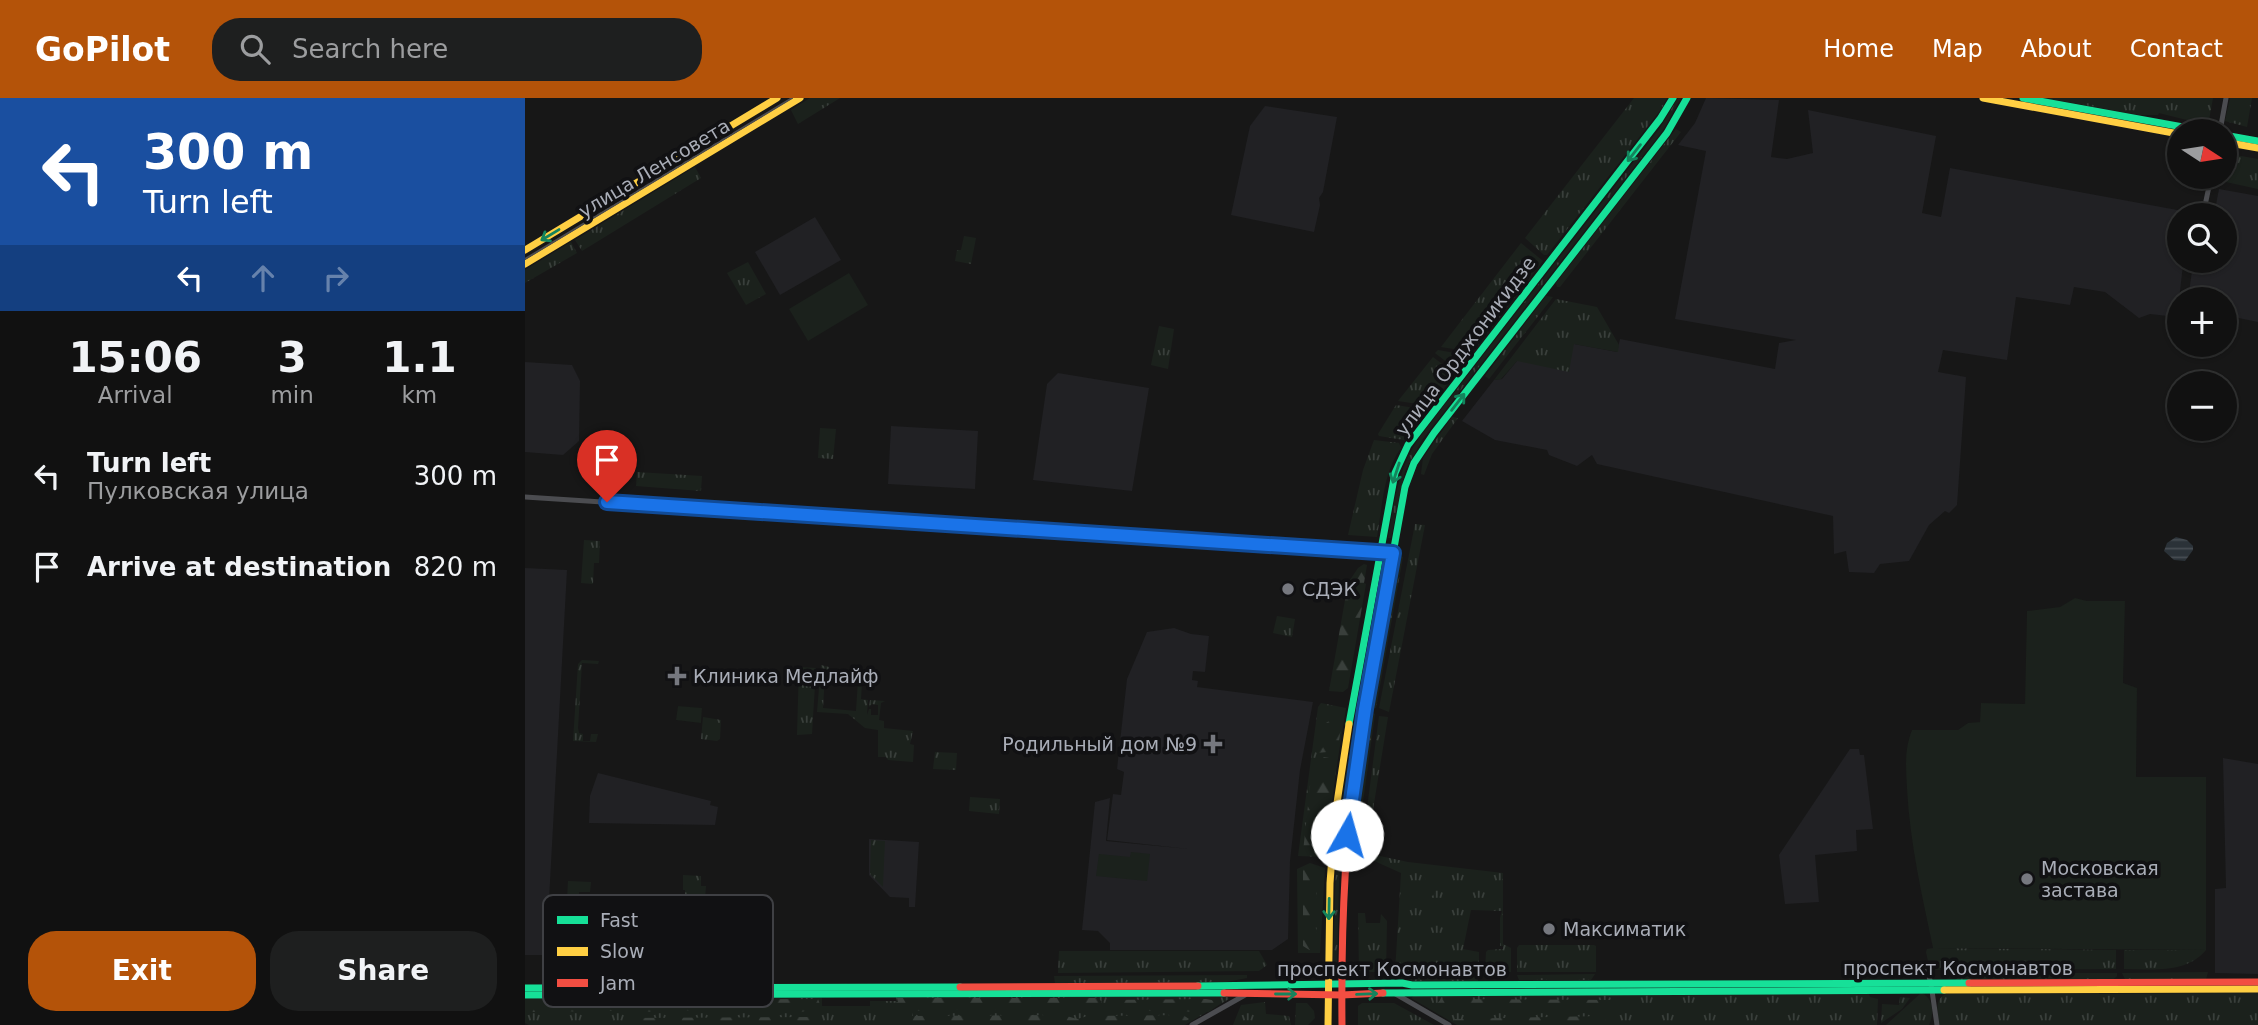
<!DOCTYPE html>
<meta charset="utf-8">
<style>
body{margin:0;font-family:"DejaVu Sans",sans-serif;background:#1e1f1f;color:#f1f3f6;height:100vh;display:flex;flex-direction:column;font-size:26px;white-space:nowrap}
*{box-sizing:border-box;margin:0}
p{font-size:23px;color:#9c9d9f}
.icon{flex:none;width:38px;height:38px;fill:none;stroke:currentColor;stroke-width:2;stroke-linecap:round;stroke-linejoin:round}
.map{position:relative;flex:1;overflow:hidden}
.details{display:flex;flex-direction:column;background:#111;width:525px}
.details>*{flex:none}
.guide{background:#1a4fa0;color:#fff;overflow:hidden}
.needle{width:46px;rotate:102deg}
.buttons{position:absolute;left:1642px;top:21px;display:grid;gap:14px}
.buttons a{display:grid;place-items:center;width:70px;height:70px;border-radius:50%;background:#111;box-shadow:0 2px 5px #0004,0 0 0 2px #303131;font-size:35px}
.pin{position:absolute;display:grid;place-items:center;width:60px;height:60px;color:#fff;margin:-72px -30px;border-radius:50% 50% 50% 0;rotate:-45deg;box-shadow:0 0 7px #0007}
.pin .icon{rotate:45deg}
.me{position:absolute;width:77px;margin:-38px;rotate:7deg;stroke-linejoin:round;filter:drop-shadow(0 0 5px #0008)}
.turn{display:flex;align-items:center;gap:24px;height:147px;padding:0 28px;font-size:32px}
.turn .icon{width:91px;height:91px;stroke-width:2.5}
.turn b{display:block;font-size:49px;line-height:60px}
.lanes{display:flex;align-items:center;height:66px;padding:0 28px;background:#0003;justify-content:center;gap:35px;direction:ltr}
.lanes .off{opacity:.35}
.eta{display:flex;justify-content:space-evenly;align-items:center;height:119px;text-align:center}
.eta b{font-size:42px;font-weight:600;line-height:49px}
.cta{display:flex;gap:14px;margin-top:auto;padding:14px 28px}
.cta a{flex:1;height:80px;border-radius:28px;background:#b45309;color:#fff;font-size:28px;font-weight:600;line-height:80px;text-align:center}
.cta a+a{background:#1e1f1f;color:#f1f3f6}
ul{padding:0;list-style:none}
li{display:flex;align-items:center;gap:21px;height:91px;padding:0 28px}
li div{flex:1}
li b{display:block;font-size:26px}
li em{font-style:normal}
header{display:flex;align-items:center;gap:42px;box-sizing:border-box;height:98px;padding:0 35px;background:#b45309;color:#fff}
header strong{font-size:33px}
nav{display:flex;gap:38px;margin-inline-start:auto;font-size:24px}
.search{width:490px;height:63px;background:#1e1f1f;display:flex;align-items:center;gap:18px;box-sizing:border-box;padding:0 24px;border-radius:28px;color:#9c9d9f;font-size:26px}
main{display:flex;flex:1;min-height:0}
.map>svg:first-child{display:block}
</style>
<header>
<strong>GoPilot</strong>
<div class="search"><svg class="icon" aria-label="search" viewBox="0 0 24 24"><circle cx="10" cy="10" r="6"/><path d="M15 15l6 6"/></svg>Search here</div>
<nav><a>Home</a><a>Map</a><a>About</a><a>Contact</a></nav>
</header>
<main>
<section class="details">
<div class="guide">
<div class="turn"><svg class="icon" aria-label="left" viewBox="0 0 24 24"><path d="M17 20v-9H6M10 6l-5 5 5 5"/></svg><div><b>300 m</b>Turn left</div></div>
<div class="lanes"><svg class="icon" aria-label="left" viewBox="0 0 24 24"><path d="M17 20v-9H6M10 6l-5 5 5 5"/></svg><svg class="icon off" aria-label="ahead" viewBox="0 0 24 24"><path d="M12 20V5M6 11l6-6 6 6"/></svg><svg class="icon off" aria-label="right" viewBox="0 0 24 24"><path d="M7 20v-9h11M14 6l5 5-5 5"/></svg></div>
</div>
<div class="eta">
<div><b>15:06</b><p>Arrival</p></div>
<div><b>3</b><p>min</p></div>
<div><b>1.1</b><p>km</p></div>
</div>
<ul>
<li><svg class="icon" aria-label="left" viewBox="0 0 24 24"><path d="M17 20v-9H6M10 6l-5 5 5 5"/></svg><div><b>Turn left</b><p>Пулковская улица</p></div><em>300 m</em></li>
<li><svg class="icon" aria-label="arrive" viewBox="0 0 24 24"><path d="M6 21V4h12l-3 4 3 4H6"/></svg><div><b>Arrive at destination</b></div><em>820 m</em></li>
</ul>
<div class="cta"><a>Exit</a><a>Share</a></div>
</section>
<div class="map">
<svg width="1733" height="927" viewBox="0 0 1733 927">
<defs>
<pattern id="grass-tufts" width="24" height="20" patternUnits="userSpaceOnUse" patternTransform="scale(1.75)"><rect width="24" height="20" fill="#1b211c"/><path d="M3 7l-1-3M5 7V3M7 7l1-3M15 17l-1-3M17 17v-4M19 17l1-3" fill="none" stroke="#393f3b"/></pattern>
<pattern id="forest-firs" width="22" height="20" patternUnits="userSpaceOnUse" patternTransform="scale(1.75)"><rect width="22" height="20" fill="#1b211c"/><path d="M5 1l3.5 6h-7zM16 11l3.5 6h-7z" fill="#393f3b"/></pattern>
<pattern id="water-rules" width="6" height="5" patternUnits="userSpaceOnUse" patternTransform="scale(1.75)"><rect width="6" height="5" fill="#2b3238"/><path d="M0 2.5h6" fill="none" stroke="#474d53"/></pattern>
</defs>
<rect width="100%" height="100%" fill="#171717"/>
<g fill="#212124">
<path d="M1181 0 1254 2 1246 59 1262 61 1288 55 1283 12 1411 38 1397 115 1416 119 1425 70 1674 116 1654 117V163H1662L1658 167 1652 219 1625 216 1614 220 1580 194 1549 189 1545 207 1491 199 1482 262 1418 252 1413 274 1441 279 1432 407 1424 415 1420 413 1404 427 1384 463 1355 466 1349 475 1324 474 1321 453 1309 456 1308 418 1072 366 1067 357 1052 368 1024 357 1022 352 970 342 937 323 969 282 977 281 992 263 1049 246 1092 254 1095 241 1250 271 1254 245 1271 242 1150 221 1181 53 1153 47 1170 25Z"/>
<path d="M740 8 812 19 798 94 794 100 795 107 789 134 706 117 725 28Z"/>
<path d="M1694 91 1733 98V224L1699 217V201H1663L1667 173 1680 163H1699V117H1689Z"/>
<path d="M290 119 316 162 255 197 230 154Z"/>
<path d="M0 264 47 267 55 283 54 343 38 357 0 354Z"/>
<path d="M533 275 624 290 607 393 508 382 522 286Z"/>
<path d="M366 328 453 333 450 391 363 386Z"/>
<path d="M0 470 42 472 21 857H0Z"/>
<path d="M649 530 666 536 684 538 680 574 668 573 667 582 673 583 672 589 788 604 775 672 765 763 763 841 747 852H585V845L573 833 557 832 570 704 585 700 581 743 664 751 582 742 588 696 596 697 599 674 592 671 602 581 622 534Z"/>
<path d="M1325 651H1334L1335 657H1339L1348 731 1331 732 1332 753 1290 757 1294 804 1260 806 1254 757Z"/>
<path d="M1698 660 1733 666V876L1690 875V791L1701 790Z"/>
<path d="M73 675 186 703 185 707 193 709 190 727 64 725 65 698Z"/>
<path d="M344 741 394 744 390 809H384V800L365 799 344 777Z"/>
</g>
<g fill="url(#grass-tufts)">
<path d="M285 0H315L273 26 266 12Z"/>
<path d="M1109 0H1142L1137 10 1022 157H1019L1000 140Z"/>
<path d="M1153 0H1156L1138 32 897 342 880 373 866 440H863C869 404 873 371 894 340L1135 30Z"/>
<path d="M1520 0H1688L1684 22 1678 26 1634 15 1633 17H1614Z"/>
<path d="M1705 0H1727L1722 29 1700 23Z"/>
<path d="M1151 31 1156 34 1035 189H1032L1031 185Z"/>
<path d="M1699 55 1733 61V91L1692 82 1690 79H1699Z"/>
<path d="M170 69 176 80 57 153 50 142Z"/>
<path d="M439 138 451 140 446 166 430 163 432 152H436Z"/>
<path d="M46 144 52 155 0 185V172Z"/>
<path d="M996 145 1018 163 948 254 916 249Z"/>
<path d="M223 164 241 196 221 207 202 175Z"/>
<path d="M1021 198 1028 199 964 281 960 278Z"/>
<path d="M1031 201 1072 209 1094 247 1093 254 1049 246 1044 274 992 263 976 281 969 282Z"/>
<path d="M634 228 649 231 643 271 626 267Z"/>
<path d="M913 252 941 257 944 259 932 272 910 255Z"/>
<path d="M908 259 930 276 906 308 873 303Z"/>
<path d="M871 307 896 311 900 315 879 342 854 338 853 336Z"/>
<path d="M927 319 933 320 907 356 899 377 896 376 898 360Z"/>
<path d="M295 330 311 331 308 361 293 360Z"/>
<path d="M849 342 874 345 876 350C858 374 857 410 852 439L823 437 838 372Z"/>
<path d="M112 374 177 378 176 393 111 388Z"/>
<path d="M890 426 900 427 864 614 854 610Z"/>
<path d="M59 442 75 443 74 465H69L68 486 56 485Z"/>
<path d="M873 457 878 459 851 610H846Z"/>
<path d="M861 460 819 713 814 785 812 869H808L811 765 818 691 859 462Z"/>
<path d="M752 518 770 521 767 539 748 535Z"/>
<path d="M57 562 74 563 73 566 57 565 53 630 54 635 58 636V643H65L66 636H73L71 644 48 643 53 566Z"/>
<path d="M296 567 304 569V576H300L298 610 331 613 333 583H337L336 601 343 602 342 617 344 611H346V617H353V607L347 606 344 609 345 602 360 603 356 605 354 622 359 623V630L388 633 385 646 389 647 388 664 363 662 361 659H353V632L340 630 323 616 292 614Z"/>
<path d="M274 569 291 570 287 636 272 637Z"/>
<path d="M796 605 821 610 806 704 801 759 773 758 793 609Z"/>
<path d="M845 614 850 616 831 755 826 752 827 738Z"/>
<path d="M854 618 863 619 841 755 883 764 978 775V846L986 850V874H960L961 854 963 852 978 851V848H975V820L977 813 946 812 938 851 954 854V874L870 875 876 775 836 757Z"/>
<path d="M178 619 196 622 195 641 192 643 176 641Z"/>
<path d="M410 654 432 655 431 672 408 671Z"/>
<path d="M445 699 475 701 474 716 444 713Z"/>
<path d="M346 742 360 743 358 789 345 776Z"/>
<path d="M785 765 800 770 795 855H773L772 771Z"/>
<path d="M158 777 176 778V788H181L180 800 160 798V792H158Z"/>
<path d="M43 783 66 784 65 794H54V804L42 803Z"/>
<path d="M833 815H840L841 825H855L856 816 862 823 861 875 834 873Z"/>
<path d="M994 847H1069L1071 848V874H992V850Z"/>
<path d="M1409 850 1591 852V871L1405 872 1401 854 1402 851Z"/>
<path d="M1599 852H1681C1661 876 1628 871 1599 871Z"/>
<path d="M534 853H734L742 867 734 873 533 875Z"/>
<path d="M1683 874 1681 881H1600L1597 875Z"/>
<path d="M1439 875H1592V878L1589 881 1430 882Z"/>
<path d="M1070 876 1066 882H994L992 877Z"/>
<path d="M722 877V880L701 884 530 885 529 878Z"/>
<path d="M953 877V883H890L869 878Z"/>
<path d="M1396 895C1409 900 1409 916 1404 927H1361Z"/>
<path d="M1733 895V927H1415C1412 917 1409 901 1421 896Z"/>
<path d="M1344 896 1345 899 1353 901 1352 927H932L886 900 889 898Z"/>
<path d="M371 899H703L704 901 660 927H4L0 925V901L297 900V908H345V903H371Z"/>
<path d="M1375 899 1385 900 1377 911 1356 925 1357 906 1374 907Z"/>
<path d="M740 904 741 916 764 918 766 927H708L716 907Z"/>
<path d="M771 905H782L789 913 790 920 783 927H770Z"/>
<path d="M837 905H869L909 927H833V908Z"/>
</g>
<g fill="url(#forest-firs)">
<path d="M839 466 842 467 839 485 841 486 823 590 818 594 804 593 823 485 833 470Z"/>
<path d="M804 623 817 626 812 653 792 655 790 652 798 627Z"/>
<path d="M799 659 810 661 812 664 802 745 797 758 780 757 778 754 787 670Z"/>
<path d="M786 766 791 769 790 778 792 784 790 821 793 852 786 853 778 848V771Z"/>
<path d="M902 774H908L919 780 918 784 910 789 909 797 904 799 896 791 902 784 899 778Z"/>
<path d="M372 900H573L577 904 567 911 397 912 388 914 387 918 538 917 552 921 563 918 658 917 664 921 656 927H364L362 920 377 917V914L371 911 369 905 373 904Z"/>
<path d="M293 901 297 912 287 911 273 915 244 910 112 914 102 913 94 909 87 913 0 914V902Z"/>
<path d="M681 901 697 904 684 914 590 912 584 905 586 902Z"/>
<path d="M916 901 1089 902 1094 906 1088 909 917 911 911 907Z"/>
<path d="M1078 918 1081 922 1076 926 942 927 930 923V921Z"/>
<path d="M290 919 295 922 294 927H99L98 925 101 920Z"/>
</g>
<g fill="#1b211c">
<path d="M324 175 343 207 283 243 264 211Z"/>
<path d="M1550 500 1562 503H1600L1598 585 1612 590 1611 679H1681V852L1408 850C1397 797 1385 746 1382 691 1381 670 1379 652 1387 632H1433L1443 625 1455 624 1456 605 1500 606 1502 513 1535 509Z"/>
<path d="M153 608 177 610 176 625 151 622Z"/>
<path d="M606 754 625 756 622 783 571 778 574 756 605 759Z"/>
</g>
<path fill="url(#water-rules)" d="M1651 439 1662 442 1668 448V452L1660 463 1649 462 1639 453 1642 445Z"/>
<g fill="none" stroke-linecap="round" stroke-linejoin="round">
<g stroke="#4b4c50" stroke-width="5">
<path d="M1695 33 1701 0"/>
<path d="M1678 117 1686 79"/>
<path d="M0 399 868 455"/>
<path d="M1402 871 1406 886 1412 927"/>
<path d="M869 895 924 927"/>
<path d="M667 927 720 897"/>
</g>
<g stroke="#16e098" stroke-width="7">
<path d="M1498 0 1680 33"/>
<path d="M1699 37 1733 43"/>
<path d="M824 626 870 375 883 347 1135 21 1148 0"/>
<path d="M833 649 880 389 889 365 909 335 1142 35 1162 0"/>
<path d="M673 888 877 885 887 887 1444 885"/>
<path d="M0 890 435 889"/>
<path d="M858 895 1419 892"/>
<path d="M0 897 699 895"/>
</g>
<g stroke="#ffcf43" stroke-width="7">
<path d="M1458 0 1654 36"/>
<path d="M1699 44 1733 50"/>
<path d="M0 152 252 0"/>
<path d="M0 166 275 0"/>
<path d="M1419 892 1733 891"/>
<path d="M803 927 805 785 810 718 824 626"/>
</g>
<g stroke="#f24e42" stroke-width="7">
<path d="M1444 885 1733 884"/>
<path d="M435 889 673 888"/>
<path d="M699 895 817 897 858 895"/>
<path d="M817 927C816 834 819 742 833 649"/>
</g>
<path stroke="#4c4c4e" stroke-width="2" d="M0 161 267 0"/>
</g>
<defs><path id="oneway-shaft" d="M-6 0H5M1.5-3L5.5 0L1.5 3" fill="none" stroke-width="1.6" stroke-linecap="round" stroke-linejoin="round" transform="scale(1.75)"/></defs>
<g stroke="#14835c">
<use href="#oneway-shaft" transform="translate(1109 55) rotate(128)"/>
<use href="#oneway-shaft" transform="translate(25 137) rotate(149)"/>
<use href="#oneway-shaft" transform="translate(933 304) rotate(-52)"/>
<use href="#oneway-shaft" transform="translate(871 375) rotate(108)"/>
<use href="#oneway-shaft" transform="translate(804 811) rotate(91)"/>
<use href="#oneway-shaft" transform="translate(761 896)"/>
<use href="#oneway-shaft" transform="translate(842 896) rotate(-2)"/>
</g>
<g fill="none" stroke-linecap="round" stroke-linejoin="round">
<defs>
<path id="route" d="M82 404 868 455 840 611 822 737"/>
</defs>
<use href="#route" stroke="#114b97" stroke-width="18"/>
<use href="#route" stroke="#1a73e8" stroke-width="12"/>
</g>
<g fill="#76787f" stroke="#111113" stroke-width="2.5">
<circle cx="763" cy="491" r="7"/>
<path d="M148.5 567.5h7v7h7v7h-7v7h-7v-7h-7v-7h7z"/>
<path d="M684.5 635.5h7v7h7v7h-7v7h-7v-7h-7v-7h7z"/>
<circle cx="1502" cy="781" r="7"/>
<circle cx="1024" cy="831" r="7"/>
</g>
<g text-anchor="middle" stroke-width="7" stroke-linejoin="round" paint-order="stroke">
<g font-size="19" fill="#a9adb7" stroke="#111113">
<text transform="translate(129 70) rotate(-31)" y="7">улица Ленсовета</text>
<text transform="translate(940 248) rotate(-53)" y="7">улица Орджоникидзе</text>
<text x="1433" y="877">проспект Космонавтов</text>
<text x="867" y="878">проспект Космонавтов</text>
</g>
<g font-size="19" fill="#a9adb7" stroke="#111113" text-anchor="start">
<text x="777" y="498">СДЭК</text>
<text x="168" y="585">Клиника Медлайф</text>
<text x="672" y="653" text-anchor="end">Родильный дом №9</text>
<text x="1516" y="777">Московская<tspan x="1516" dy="22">застава</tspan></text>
<text x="1038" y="838">Максиматик</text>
</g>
</g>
<rect x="18" y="797" width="230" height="112" rx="10" fill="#111113" stroke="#3f4044" stroke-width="2"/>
<rect x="32" y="818" width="31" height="8" fill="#16e098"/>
<rect x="32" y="849" width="31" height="9" fill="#ffcf43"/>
<rect x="32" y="881" width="31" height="8" fill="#f24e42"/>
<g font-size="19" fill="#a9adb7">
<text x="75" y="829">Fast</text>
<text x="75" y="860">Slow</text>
<text x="75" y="892">Jam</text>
</g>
</svg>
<div class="buttons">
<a><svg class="needle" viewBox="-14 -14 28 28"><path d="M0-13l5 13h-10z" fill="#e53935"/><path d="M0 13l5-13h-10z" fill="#9c9d9f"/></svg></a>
<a><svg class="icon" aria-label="search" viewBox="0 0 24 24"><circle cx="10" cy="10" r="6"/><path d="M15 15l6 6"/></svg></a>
<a>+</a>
<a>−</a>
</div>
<div class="pin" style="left:82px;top:404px;background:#d93025"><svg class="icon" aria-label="arrive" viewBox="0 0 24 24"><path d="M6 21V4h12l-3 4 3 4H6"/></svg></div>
<svg class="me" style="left:822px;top:737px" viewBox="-20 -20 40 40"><circle r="19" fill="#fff"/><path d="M0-13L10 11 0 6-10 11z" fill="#1a73e8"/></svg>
</div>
</main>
